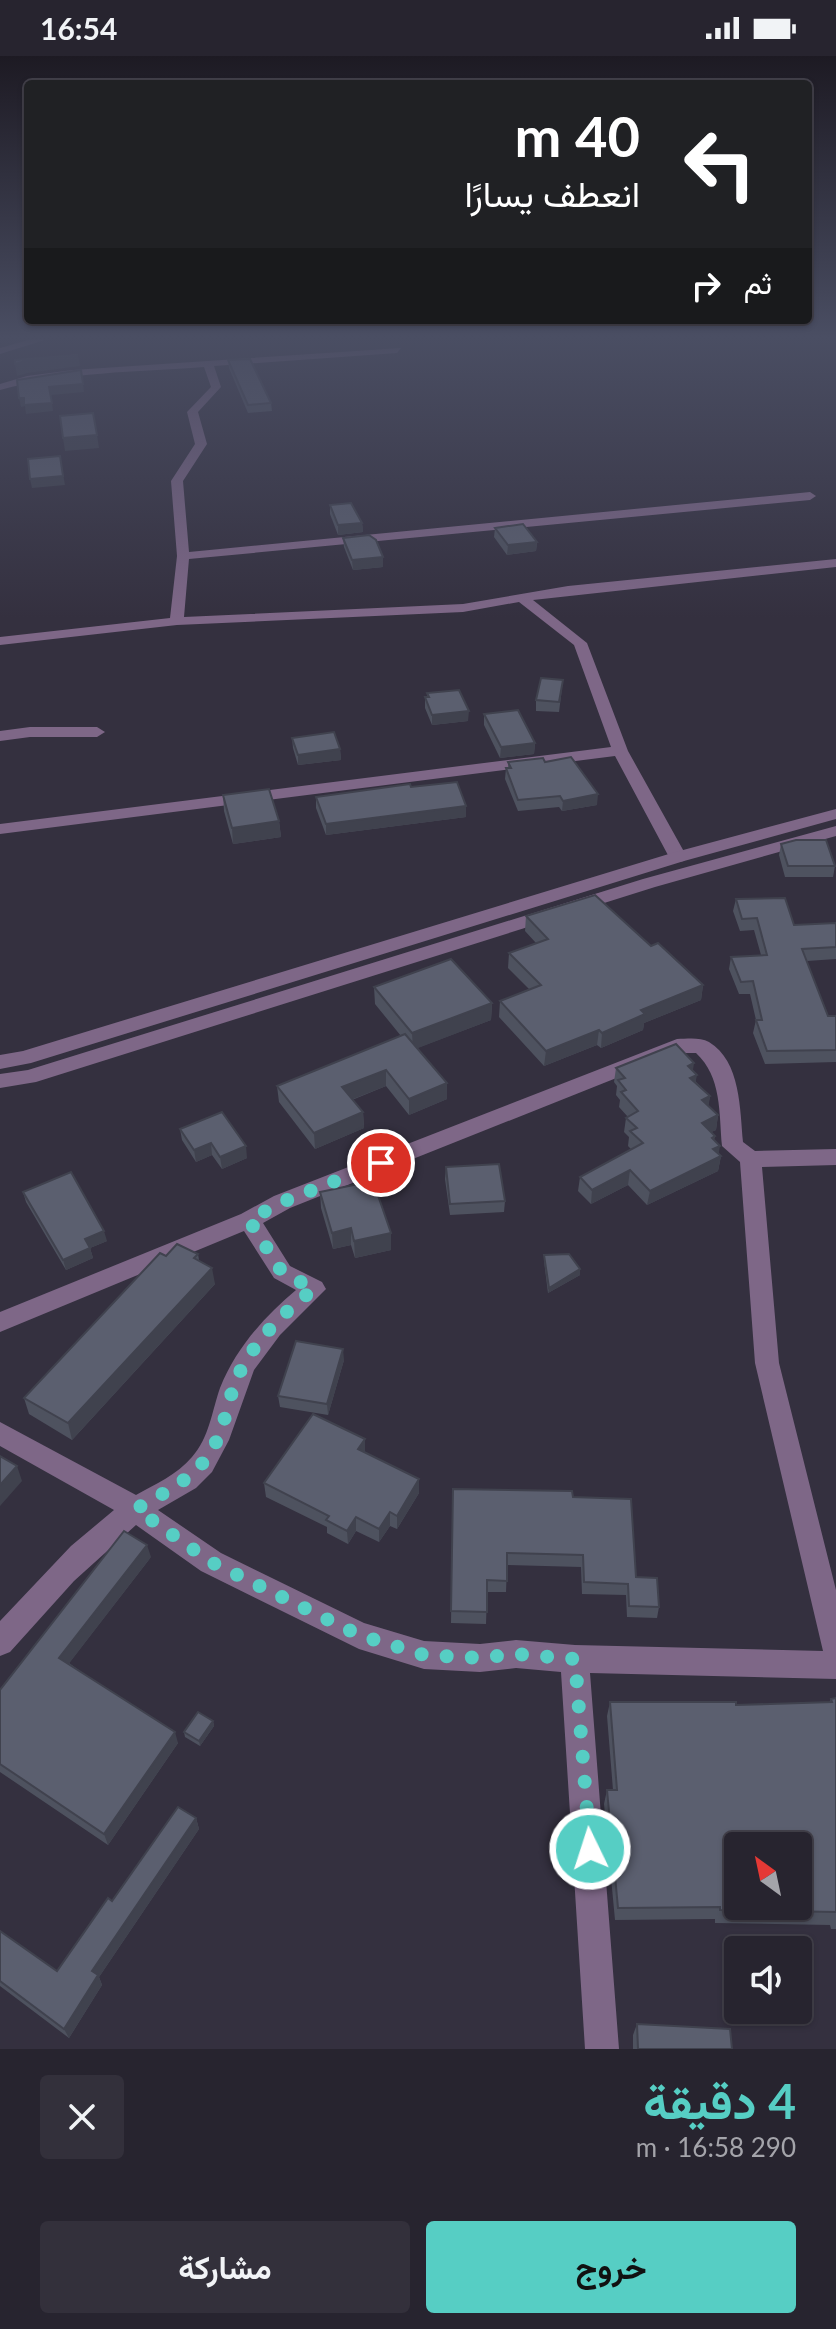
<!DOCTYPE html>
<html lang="ar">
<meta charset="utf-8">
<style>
body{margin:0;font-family:Lato,Vazirmatn,sans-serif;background:#33303b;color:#f1f3f6;direction:rtl;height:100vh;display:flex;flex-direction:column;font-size:30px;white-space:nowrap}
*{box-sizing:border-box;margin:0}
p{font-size:26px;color:#a4a4aa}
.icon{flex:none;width:44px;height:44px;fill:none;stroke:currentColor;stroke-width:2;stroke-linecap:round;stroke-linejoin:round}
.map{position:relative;height:1993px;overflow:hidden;direction:ltr}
.drawer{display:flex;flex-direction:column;background:#27242f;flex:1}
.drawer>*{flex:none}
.banner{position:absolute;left:24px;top:24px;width:788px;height:244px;border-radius:8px;box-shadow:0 2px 6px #0004,0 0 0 2px #43414b;direction:rtl;background:#202124;color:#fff;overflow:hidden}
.needle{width:52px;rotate:327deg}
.controls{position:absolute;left:724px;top:1776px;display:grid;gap:16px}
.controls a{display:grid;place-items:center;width:88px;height:88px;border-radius:8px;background:#27242f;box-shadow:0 2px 6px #0004,0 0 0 2px #43414b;font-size:40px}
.pin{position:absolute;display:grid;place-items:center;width:68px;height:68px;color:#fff;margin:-34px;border:4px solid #fff;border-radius:50%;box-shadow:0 2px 8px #0007}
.me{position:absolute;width:88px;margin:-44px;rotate:356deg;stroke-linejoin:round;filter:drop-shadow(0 0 6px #0008)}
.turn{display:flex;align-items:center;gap:28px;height:168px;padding:0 40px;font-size:36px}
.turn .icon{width:104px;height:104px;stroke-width:2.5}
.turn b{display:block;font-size:56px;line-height:68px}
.then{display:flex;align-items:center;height:76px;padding:0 40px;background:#0003;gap:16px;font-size:30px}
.round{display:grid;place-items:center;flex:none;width:84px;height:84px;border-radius:8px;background:#33303b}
.overview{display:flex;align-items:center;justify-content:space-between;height:136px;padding:0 40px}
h1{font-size:48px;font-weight:700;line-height:60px;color:#56cec4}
.action{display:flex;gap:16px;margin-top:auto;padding:16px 40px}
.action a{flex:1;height:92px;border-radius:8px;background:#56cec4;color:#111;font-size:32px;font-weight:700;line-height:92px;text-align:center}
.action a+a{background:#33303b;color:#f1f3f6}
.status{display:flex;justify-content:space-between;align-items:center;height:56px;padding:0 40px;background:#27242f;direction:ltr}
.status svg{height:22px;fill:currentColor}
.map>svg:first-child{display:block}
</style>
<div class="status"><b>16:54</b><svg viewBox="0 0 49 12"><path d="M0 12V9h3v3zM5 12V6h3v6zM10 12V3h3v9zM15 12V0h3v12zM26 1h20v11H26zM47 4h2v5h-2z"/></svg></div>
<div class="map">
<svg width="836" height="1993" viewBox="0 0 836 1993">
<rect width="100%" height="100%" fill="#34303f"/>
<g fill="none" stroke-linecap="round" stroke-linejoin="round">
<g fill="#7e6787" fill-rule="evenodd">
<path d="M32 283H48L0 298V292Z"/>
<path d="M401 292 397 297 214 310 221 331 198 356 207 388 183 425 189 496 810 436 816 440 810 444 189 503 184 561 463 548 568 530 836 503V511L533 544 587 587 628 695 687 801 684 805 678 806 669 801 615 700 0 778V768L611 691 574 589 519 546 463 556 177 569 0 589V581L170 562 177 500 171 425 195 388 187 356 211 331 204 311C136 316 66 316 0 334V328L27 320 73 314Z"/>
<path d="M30 671H97L105 676 97 681H30L0 685V675Z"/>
<path d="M677 983C687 983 700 981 709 986 741 1005 740 1055 743 1086L755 1095 836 1093V1109L762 1111 779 1307 836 1534V1623L590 1617 619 1993H585L561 1616 516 1612 480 1616 424 1613 359 1593 201 1515 136 1469 74 1525 10 1596 0 1600V1565L71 1490 114 1454 0 1390V1366L136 1439C155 1428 177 1419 192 1401 209 1382 212 1355 220 1332 236 1292 264 1261 296 1234L274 1222 244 1175 0 1276V1256L241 1158 274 1140ZM679 997H696C722 1021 719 1057 722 1090L740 1106 755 1307 823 1595 575 1589 516 1584 480 1588 424 1585 364 1567 221 1497 158 1454 196 1432 212 1416 229 1384 254 1314 280 1279 326 1233 322 1226 290 1210 263 1167 290 1152Z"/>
</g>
<g fill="#7e6787" fill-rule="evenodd">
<path d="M836 753V763L684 805 31 1007 0 1013V999L23 995 672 797Z"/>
<path d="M836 770V780L655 831 36 1026 0 1032V1018L28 1014 643 823Z"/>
</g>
</g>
<g fill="#4e525f">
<path d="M228 304 271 347 272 355 248 357 229 312Z"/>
<path d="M330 449 362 467 363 476 338 479 330 458Z"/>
<path d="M495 472 537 486 536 495 507 499 494 481Z"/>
<path d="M343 482 383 511 353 514 344 491Z"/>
<path d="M563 624 559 656 536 655V644Z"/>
<path d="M427 637 468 665 432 669 425 652V641H427Z"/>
<path d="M484 658 535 687 534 698 500 702 484 669Z"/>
<path d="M292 682 340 693 341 704 298 709 293 692Z"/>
<path d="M508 706H545L597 749 562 755 559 751 518 755 505 723 506 712H508Z"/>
<path d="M411 731 466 750V761L326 779 316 752V741Z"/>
<path d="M223 739 279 765 281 781 233 788 224 755Z"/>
<path d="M781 788 835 810 833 821H785L779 799Z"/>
<path d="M736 843 794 869 836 867V903L807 905 828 960H836V1006L765 1008 753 977 756 964 750 938H739L729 913 731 901 761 899 754 874 740 875 733 855Z"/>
<path d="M526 860 651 890 703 929 701 944 644 967 643 974 601 992 597 989 544 1010 499 961 500 945 529 933 508 912 509 897 536 887 525 875Z"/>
<path d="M374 931 492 947 491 964 417 992 447 1043 409 1059 386 1030 352 1044 363 1056 364 1072 315 1093 279 1046 277 1030 401 980 375 948Z"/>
<path d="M616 1012 693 1015 696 1026 710 1040 708 1050 718 1059 716 1074 711 1076 715 1080 714 1084 719 1098 721 1100 718 1115 647 1149 628 1129 591 1148 578 1135 580 1121 631 1093 628 1090 629 1081 624 1076 626 1062 628 1061 619 1051 620 1044 616 1039 617 1030 614 1026Z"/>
<path d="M180 1073 247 1102 222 1113 212 1099 196 1106 182 1084Z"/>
<path d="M446 1111 505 1145 504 1156 450 1159 445 1123Z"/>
<path d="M23 1136 107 1185 90 1192 93 1202 66 1214 26 1146Z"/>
<path d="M320 1136 391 1177V1194L355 1202 351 1189 333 1193 321 1152Z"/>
<path d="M198 1198 199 1204 215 1228 72 1384 29 1358 24 1342 166 1200Z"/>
<path d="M544 1199 580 1219 548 1237 544 1205Z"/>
<path d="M344 1304 328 1359 280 1351 278 1340Z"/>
<path d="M365 1383V1397L419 1437 397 1473 390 1470 379 1486 356 1475 348 1488 327 1477V1471L266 1441 264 1427Z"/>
<path d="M453 1433 573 1441 659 1551 657 1562 627 1561 626 1539 582 1538 581 1511 507 1509 506 1536H487L486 1568 451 1567Z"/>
<path d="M151 1501 69 1607 178 1687 108 1789 0 1716V1634Z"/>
<path d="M836 1642V1873H831L830 1869 715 1867V1863L615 1864 604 1748 607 1734H613L607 1660 610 1646 736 1649 829 1647 831 1643Z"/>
<path d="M213 1665 214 1670 200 1690 185 1681 184 1676Z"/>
<path d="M196 1762 199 1773 99 1921 102 1929 69 1982 0 1930V1875L57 1915 112 1845Z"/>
<path d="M637 1968 732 1993H633V1979Z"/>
</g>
<g fill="#40424e">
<path d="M78 299 80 310 27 317 17 320 15 308 25 305Z"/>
<path d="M83 328 84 336 51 339 49 331Z"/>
<path d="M19 342 52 347 53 355 26 358 25 350 21 351Z"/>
<path d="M97 379 99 392 65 395 63 382Z"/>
<path d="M60 400 65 429 32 432 30 423Z"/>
<path d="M362 467 363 476 338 479V469Z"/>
<path d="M537 486 536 495 507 499 508 489Z"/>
<path d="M383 501V511L353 514 352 504Z"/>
<path d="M469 655 468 665 432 669V659Z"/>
<path d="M535 687 534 698 500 702 501 691Z"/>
<path d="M340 693 341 704 298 709V699Z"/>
<path d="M598 738 597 749 562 755 563 745Z"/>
<path d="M466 750V761L326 779V768Z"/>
<path d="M279 765 281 781 233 788 232 772Z"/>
<path d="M703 929 701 944 644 967 643 974 601 992 602 977 641 954Z"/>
<path d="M492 947 491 964 413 994 412 977Z"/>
<path d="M599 974 597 989 544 1010 546 995Z"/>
<path d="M694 1007 692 1021 697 1019 694 1034 688 1010Z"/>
<path d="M386 1014V1030L343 1047 342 1031Z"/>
<path d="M447 1027V1043L409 1059V1043Z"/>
<path d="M710 1040 708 1054 702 1044Z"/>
<path d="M363 1056 364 1072 315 1093 314 1077Z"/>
<path d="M718 1059 716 1074 699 1082 702 1067Z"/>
<path d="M211 1087 212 1099 196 1106 194 1094Z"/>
<path d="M246 1090 247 1102 222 1113 220 1101Z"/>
<path d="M720 1090 718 1101 721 1100 718 1115 647 1149 650 1135Z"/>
<path d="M630 1114 628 1129 591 1148 592 1134Z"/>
<path d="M351 1172V1189L333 1193 332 1177Z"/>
<path d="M104 1175 107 1185 90 1192 93 1202 66 1214 63 1204 85 1183Z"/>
<path d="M391 1177V1194L355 1202 354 1185Z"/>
<path d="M212 1212 215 1228 72 1384 68 1367Z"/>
<path d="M580 1213V1219L548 1237 549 1232Z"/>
<path d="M343 1293 344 1304 328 1359 327 1348Z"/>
<path d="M365 1383V1397L358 1393Z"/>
<path d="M17 1410 22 1425 0 1450V1429Z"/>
<path d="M419 1423V1437L397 1473V1460Z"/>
<path d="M390 1456V1470L379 1486V1473Z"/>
<path d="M356 1461V1475L348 1488 347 1475Z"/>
<path d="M147 1489 151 1501 64 1614 59 1602Z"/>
<path d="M213 1665 214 1670 200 1690 199 1685Z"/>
<path d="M175 1676 178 1687 108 1789 104 1778Z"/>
<path d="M196 1762 199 1773 99 1921 102 1929 69 1982 64 1973 92 1915Z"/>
</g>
<g fill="#5b5f6f" stroke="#40424e" stroke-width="2" fill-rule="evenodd">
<path d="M78 299 25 305 15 308V304Z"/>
<path d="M250 303 271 347 248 349 228 304Z"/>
<path d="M81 314 83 328 49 331 52 347 24 349V342H19L17 324Z"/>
<path d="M93 357 97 379 63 382 60 360Z"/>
<path d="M60 400 63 420 30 423 28 403Z"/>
<path d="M351 447 362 467 338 469 330 449Z"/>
<path d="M523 468 537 486 508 489 495 472Z"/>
<path d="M369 479 376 484 383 501 352 504 343 482Z"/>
<path d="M541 622 563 624 559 646 536 644Z"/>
<path d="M459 634 469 655 432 659 425 641H429L427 637Z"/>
<path d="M518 654 535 687 501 691 484 658Z"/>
<path d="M334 676 340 693 298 699 292 682Z"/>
<path d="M571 701 598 738 563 745 560 740 518 744 506 712H511L508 706 543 702 545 706Z"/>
<path d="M457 726 466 750 326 768 316 741 410 728 411 731Z"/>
<path d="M269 733 279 765 232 772 223 739Z"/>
<path d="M796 784H826L835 810H788L781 788Z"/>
<path d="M595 839 651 890 658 887 703 929 641 954 645 958 602 977 599 974 546 995 500 945 541 929 509 897 548 883 526 860Z"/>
<path d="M785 842 794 869 836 867V891L802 893 828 960H836V994L767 995 756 964H762L753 925 741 926 731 901 767 899 757 862 742 863 736 843Z"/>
<path d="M451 903 492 947 412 977 374 931Z"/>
<path d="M405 978 447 1027 409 1043 386 1014 342 1031 363 1056 314 1077 277 1030Z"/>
<path d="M676 988 694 1007 688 1010 697 1019 690 1022 710 1040 702 1044 718 1059 702 1067 715 1080 712 1082 720 1090 713 1093 721 1100 650 1135 630 1114 592 1134 580 1121 643 1087 630 1075 637 1072 626 1062 638 1055 621 1036 626 1034 618 1024 625 1022 616 1012Z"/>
<path d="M222 1056 246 1090 220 1101 211 1087 194 1094 180 1073Z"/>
<path d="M499 1108 505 1145 450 1148 446 1111Z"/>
<path d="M71 1116 104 1175 85 1183 90 1192 63 1204 23 1136Z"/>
<path d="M373 1125 391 1177 354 1185 351 1172 332 1177 320 1136Z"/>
<path d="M177 1188 198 1198 194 1202 212 1212 68 1367 24 1342 160 1197 166 1200Z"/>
<path d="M569 1198 580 1213 549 1232 544 1199Z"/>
<path d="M296 1285 343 1293 327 1348 278 1340Z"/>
<path d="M313 1358 365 1383 358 1393 419 1423 397 1460 390 1456 379 1473 356 1461 347 1475 326 1464 329 1460 264 1427Z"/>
<path d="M0 1400 17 1410 0 1429Z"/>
<path d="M453 1433 572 1435 573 1441 631 1443 636 1521 657 1522 659 1551 629 1550 628 1528 584 1526 583 1499 507 1497V1525L487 1524V1556L451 1555Z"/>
<path d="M124 1475 147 1489 59 1602 175 1676 104 1778 0 1708V1634Z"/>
<path d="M836 1642V1856L720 1854V1851L618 1852 607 1734H617L610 1646H736V1649L832 1646 831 1643ZM738 1790H798V1850H738Z"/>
<path d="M198 1656 213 1665 199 1685 184 1676Z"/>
<path d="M178 1751 196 1762 92 1915 98 1919 64 1973 0 1925V1875L57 1915 108 1842 112 1845Z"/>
<path d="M637 1968 730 1973 732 1993H638Z"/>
</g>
<linearGradient id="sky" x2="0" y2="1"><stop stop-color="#1d1a23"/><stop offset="0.5" stop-color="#4a4e63"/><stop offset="1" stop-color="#4a4e63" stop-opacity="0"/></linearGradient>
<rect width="836" height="562" fill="url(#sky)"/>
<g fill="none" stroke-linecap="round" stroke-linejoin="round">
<path stroke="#56cec4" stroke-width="14" stroke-dasharray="0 25.2" d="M381 1107 282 1146 249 1164 282 1216 314 1233C284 1256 253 1286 237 1322 227 1346 225 1374 210 1397 193 1424 163 1437 136 1453L211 1506 359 1579 424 1599 480 1602 516 1598 575 1603 590 1793"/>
</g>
</svg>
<div class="controls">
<a><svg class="needle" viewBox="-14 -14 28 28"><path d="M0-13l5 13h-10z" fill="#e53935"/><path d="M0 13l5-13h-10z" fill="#a4a4aa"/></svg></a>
<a><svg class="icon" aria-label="sound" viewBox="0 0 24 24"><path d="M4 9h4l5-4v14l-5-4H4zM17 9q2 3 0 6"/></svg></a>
</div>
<div class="pin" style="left:381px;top:1107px;background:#d93025"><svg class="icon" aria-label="arrive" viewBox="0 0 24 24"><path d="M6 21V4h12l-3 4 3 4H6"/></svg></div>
<svg class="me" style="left:590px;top:1793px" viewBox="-20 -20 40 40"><circle r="17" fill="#56cec4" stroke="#fff" stroke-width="3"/><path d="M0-11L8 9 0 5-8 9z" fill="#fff"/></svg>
<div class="banner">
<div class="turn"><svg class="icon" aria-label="left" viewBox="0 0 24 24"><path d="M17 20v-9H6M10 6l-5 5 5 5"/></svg><div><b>40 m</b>انعطف يسارًا</div></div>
<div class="then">ثم<svg class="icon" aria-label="right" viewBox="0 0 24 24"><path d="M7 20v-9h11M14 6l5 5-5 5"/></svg></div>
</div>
</div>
<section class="drawer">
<div class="overview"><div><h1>4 دقيقة</h1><p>290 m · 16:58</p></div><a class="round"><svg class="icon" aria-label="close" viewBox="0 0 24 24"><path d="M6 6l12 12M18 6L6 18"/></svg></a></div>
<div class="action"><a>خروج</a><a>مشاركة</a></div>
</section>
